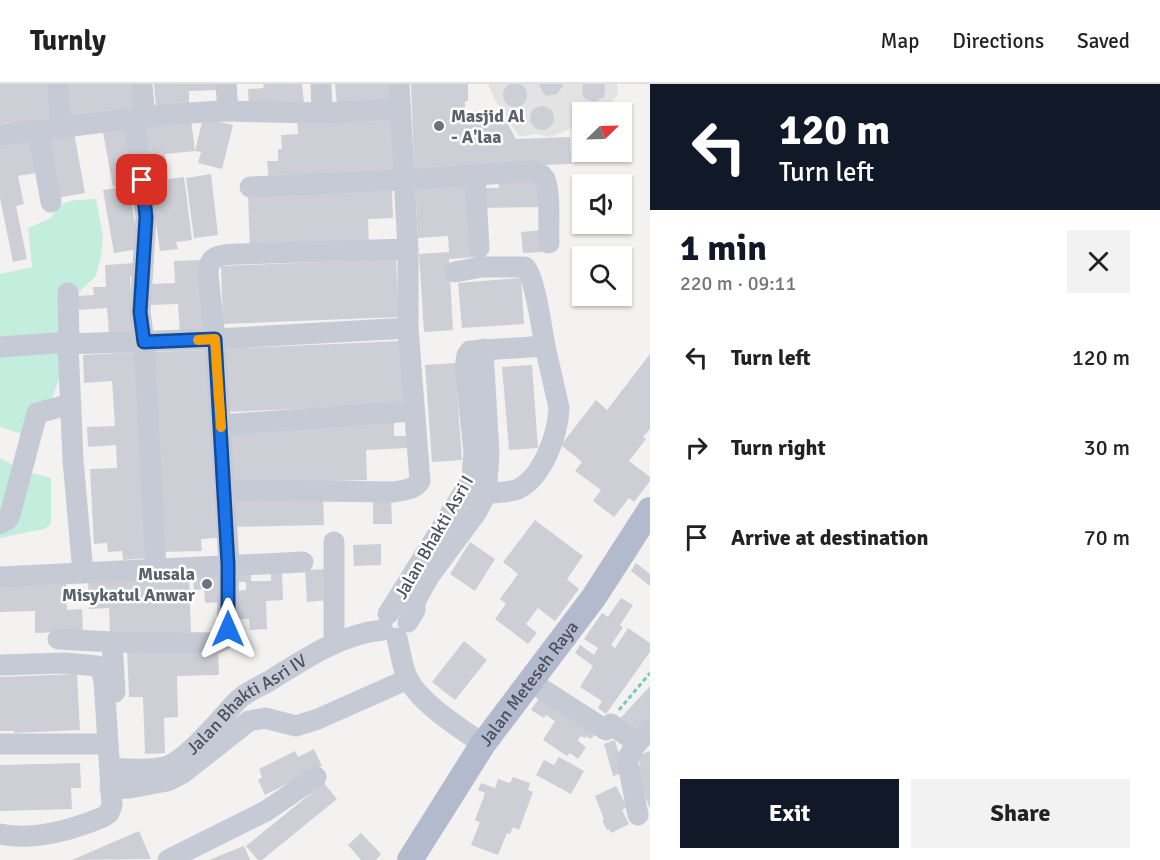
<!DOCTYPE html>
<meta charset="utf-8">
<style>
body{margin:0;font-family:Signika,sans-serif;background:#f2f2f2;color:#222;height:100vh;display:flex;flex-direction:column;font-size:22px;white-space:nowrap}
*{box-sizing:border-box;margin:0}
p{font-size:20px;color:#767676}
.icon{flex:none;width:33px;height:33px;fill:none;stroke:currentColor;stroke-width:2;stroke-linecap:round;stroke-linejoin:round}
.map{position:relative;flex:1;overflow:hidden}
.details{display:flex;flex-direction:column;background:#fff;width:510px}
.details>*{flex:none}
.guide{background:#111827;color:#fff;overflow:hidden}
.needle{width:39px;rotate:67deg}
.buttons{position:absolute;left:572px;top:18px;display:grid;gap:12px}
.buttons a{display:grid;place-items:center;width:60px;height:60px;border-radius:0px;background:#fff;box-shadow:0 2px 4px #0004;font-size:30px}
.pin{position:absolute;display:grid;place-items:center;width:51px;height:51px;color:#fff;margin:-26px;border-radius:12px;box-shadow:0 3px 9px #0006}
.me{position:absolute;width:66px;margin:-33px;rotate:0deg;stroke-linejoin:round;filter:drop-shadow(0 0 4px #0008)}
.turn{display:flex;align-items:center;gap:21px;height:126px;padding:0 30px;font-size:27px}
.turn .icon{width:78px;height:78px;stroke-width:2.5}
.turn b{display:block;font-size:42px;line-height:51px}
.round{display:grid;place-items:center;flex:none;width:63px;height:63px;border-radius:0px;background:#f2f2f2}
.overview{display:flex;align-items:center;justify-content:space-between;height:102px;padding:0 30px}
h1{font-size:36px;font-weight:700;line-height:45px;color:#111827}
.button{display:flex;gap:12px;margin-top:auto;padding:12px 30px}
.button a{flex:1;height:69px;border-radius:0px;background:#111827;color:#fff;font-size:24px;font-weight:700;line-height:69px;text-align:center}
.button a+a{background:#f2f2f2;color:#222}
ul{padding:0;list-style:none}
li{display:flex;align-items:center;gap:18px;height:90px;padding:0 30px}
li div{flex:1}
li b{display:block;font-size:22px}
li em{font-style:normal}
header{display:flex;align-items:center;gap:36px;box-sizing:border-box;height:84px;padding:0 30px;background:#fff;border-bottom:2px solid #e0e0e0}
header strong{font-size:28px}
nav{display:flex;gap:33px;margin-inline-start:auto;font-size:21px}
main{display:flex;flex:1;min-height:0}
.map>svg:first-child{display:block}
</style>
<header>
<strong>Turnly</strong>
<nav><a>Map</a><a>Directions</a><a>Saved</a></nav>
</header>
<main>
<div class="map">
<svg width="650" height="776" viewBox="0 0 650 776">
<rect width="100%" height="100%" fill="#f3f2f1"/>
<path fill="#e4e3e3" d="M488 0H617L618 9 606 28H582V40L550 53 535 50 519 53 496 18Z"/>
<g fill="#c3eddd">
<path d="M96 115 103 153 101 172 96 192 82 205 67 227 61 290 37 355 0 343V190L32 183 28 144 51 134C61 113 75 117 96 115Z"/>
<path d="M0 374 24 387 51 394V440L44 445 0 454Z"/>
</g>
<g fill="#cecfd6">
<circle cx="515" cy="11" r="12"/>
<path d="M0 0H50L52 37 0 40Z"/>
<path d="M67 0H133L136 27 69 37Z"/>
<path d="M154 0H219V6L189 7V21L156 23Z"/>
<path d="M263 0H302L304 18 249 22 248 5 264 4Z"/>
<path d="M335 0H389L390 18 337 20Z"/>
<path d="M411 0H468V17H465V27H501L516 55 570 53 571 80 414 85Z"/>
<path d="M539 0H563V2L557 10 547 12 543 9Z"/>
<path d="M583 0H604L605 4 604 13 595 18 585 15 582 10Z"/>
<circle cx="542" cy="34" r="12"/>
<path d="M394 31 397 89 269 96 267 77H278V65H282L281 51 298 50 297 36Z"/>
<path d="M203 34 233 41 222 85 198 79 201 68 195 67Z"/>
<path d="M191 36 195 67 165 70 168 95 184 93 192 156 176 158 178 165 160 167 143 39Z"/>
<path d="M124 39 135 100 113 103 102 43Z"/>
<path d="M74 48 85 109 56 114 45 54Z"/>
<path d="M34 52 42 88 18 92 24 120 16 122 27 175 13 178 0 114V59Z"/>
<path d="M211 90 218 151 194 154 186 94Z"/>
<path d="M541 93 542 123 479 124V104H499L498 95Z"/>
<path d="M474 99 478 173 449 175 453 246 424 248 419 170 449 168 448 152 418 154 415 102Z"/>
<path d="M129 102 139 165 114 169 103 106Z"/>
<path d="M392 107 393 134 368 135 369 161 250 165 248 112Z"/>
<path d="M544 146 545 168 523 169 521 148Z"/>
<path d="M396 175 399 233 223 240 221 182Z"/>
<path d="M202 176 207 248 180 249 178 220 150 221 149 200 175 199 174 177Z"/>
<path d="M135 179 136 192 130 193 133 249 109 250 107 224 78 226 77 212 94 211 93 203H106L105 181Z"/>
<path d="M521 194 524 240 462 244 458 199Z"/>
<path d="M401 257 404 320 226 328 223 265Z"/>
<path d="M209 266 217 454 201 455 202 467 162 468 153 268Z"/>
<path d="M138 268 150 474 123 476 122 467 108 468 107 459 94 460 90 385 117 384 116 361 88 363 87 343 115 342 112 297 84 299 83 271Z"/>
<path d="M650 270V345L643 353 646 355 629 377 650 393V397L634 418 629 414 614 433 593 417 601 406 575 387 582 378 561 361 596 316 607 326Z"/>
<path d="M455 279 462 376 432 378 425 281Z"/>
<path d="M532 281 538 364 509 366 502 283Z"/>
<path d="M394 337V352H407L408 364 366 366 367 396 230 400 228 343Z"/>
<path d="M373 413H391L392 440H373Z"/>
<path d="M323 414 324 441 230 443V415Z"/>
<path d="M535 436 583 472 567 495 579 505 555 537 538 524 526 540 537 549 528 560 495 535 506 520 500 515 518 490 503 478Z"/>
<path d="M470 458 495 475 475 507 450 490Z"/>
<path d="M381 460V481L354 482 353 461Z"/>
<path d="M636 479 650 490V502L631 487Z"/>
<path d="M328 485V516L307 518 305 486Z"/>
<path d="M220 488 221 518 205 519 204 505 194 506 193 494Z"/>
<path d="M271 488H282L283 516 266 517 267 545 250 546 249 535H237L235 507 246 506V498H235V490L251 489V497H271Z"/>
<path d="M189 491 191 548 110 551 109 524 89 525 88 495Z"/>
<path d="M66 500 67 526 82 525 83 547 35 549V527L0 528V502Z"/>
<path d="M621 514 633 521 620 541 623 543 611 561 615 564 628 544 650 559V568L606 630 598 624 602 617 580 603 593 582 575 569 580 561 594 571 598 564 584 555 602 529 608 533Z"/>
<path d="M464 557 487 576 455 616 432 598Z"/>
<path d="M218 563 219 591 177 592 178 633 164 634 165 669 145 670 143 613H129L127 565Z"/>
<path d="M77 590 80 646 14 649V647H0V593Z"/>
<path d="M650 602V637L635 653 618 637Z"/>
<path d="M541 611 596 649 591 655 586 652 585 654 581 652 579 654 578 657 586 663 578 675 570 669 567 672 543 656 555 637 546 631 544 634 531 626Z"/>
<path d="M615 656 624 689 613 692 604 660Z"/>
<path d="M314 665 322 682 265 711 258 696 262 693 259 685 295 667 298 673Z"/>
<path d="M650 667V725L634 684 640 681 637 672Z"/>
<path d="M559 673 584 687 571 710 536 691 544 676 554 681Z"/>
<path d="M80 679 81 704H71L72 725 0 727V681Z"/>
<path d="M513 693 530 699 528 706 533 708 519 746 513 743 510 750 507 749 498 771 471 761 480 738 475 736 485 709 478 706 481 699 495 704 498 695 510 699Z"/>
<path d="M324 699 337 715 262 776H258L246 762Z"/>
<path d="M616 702 627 723 622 726 629 740 611 749 609 745 607 746 602 736 604 735 595 712Z"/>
<path d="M139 747 151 775 72 776Z"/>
<path d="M361 749 381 770 376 776H361L348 761Z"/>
<path d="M244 762 250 776H209Z"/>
</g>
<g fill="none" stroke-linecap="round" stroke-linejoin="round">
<path stroke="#7ccab6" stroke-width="3" stroke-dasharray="4.5 3" stroke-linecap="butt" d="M619 626 650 589"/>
<g stroke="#c6cad5" stroke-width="21">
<path d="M58 0 60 43"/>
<path d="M142 0 145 34"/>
<path d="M226 0 228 27"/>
<path d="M321 0 322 29"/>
<path d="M134 35 146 133 140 228 144 258 156 485"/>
<path d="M38 46 51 118"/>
<path d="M0 51 161 31 220 27 322 29 399 25"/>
<path d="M475 91 479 164"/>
<path d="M250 103 404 96 533 87C539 89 542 90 545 95 551 112 548 141 549 159"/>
<path d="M455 188 481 183H525C535 193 542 246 545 262"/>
<path d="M0 263 69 258 68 209"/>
<path d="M220 341 413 327"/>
<path d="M224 406 393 408C403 406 415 406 420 397L408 244V165L399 0"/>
<path d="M0 440 7 436 10 431 37 329 71 320"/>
<path d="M334 458V559"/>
<path d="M83 489 73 376 68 260 215 255 408 244"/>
<path d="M0 493 303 478"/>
<path d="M388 530 472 395 474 367 465 284 467 271 470 267 545 262 559 324C558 350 543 393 518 405 509 409 496 408 486 410"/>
<path d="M408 538 415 526V518L423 503 430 491 476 429 486 410 489 370 483 265"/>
<path d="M397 554C400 566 402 583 408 595 421 620 460 644 483 660"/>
<path d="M58 555 112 558 217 559 227 554 229 480 215 255 208 191C208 170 220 171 238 170L408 165"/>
<path d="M112 558 115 608"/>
<path d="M0 581 64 579 97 582 102 589 104 597 112 721 109 729 103 733C72 746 34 757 0 750"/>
<path d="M531 598 606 646 611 640 637 659 650 645"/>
<path d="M637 659 627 675 638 731"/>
<path d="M0 660H108"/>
<path id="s1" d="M110 684C127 685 148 687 165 683 188 676 222 632 239 615 248 607 261 602 271 596 306 574 341 550 383 546"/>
<path d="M110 705 130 704 167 697 183 689 249 637 265 634 296 642 318 635 408 595"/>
<path d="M168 776 266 727 316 693"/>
</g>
<path stroke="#b3bace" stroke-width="26" id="s2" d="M410 776 483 660 594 513 650 426"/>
</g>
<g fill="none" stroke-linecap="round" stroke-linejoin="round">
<defs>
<path id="route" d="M142 96 146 133 140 228 144 258 215 255 228 480V545"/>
</defs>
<use href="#route" stroke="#114b97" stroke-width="15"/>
<use href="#route" stroke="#1a73e8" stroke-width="10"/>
<path stroke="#f59e0b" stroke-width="10" d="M198 256 215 255 221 343"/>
</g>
<g fill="#6b7280" stroke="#fff" stroke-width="2">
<circle cx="439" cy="42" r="6"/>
<circle cx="207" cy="500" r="6"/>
</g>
<g text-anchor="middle" stroke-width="5" stroke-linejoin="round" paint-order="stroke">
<g font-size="18" font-weight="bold" fill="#5b616d" stroke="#fff" text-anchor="start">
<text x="451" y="38">Masjid Al<tspan x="451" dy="21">- A'laa</tspan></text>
<text x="195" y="496" text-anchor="end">Musala<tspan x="195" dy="21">Misykatul Anwar</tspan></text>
</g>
<g font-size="18" fill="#4a505e" stroke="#fff">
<text transform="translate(434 453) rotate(-60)" y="6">Jalan Bhakti Asri I</text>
<text dy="6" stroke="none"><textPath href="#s2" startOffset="213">Jalan Meteseh Raya</textPath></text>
<text dy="6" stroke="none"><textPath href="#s1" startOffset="159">Jalan Bhakti Asri IV</textPath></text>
</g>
</g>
</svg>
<div class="buttons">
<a><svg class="needle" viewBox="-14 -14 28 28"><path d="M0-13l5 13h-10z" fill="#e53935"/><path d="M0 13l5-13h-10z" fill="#767676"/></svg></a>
<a><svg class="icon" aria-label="sound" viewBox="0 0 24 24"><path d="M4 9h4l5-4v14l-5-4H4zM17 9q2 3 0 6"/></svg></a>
<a><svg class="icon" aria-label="search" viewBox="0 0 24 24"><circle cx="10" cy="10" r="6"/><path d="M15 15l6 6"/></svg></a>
</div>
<div class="pin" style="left:142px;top:96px;background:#d93025"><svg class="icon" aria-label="arrive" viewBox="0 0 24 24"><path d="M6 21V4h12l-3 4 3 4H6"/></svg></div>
<svg class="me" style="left:228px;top:545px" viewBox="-20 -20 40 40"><path d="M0-17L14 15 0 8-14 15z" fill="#1a73e8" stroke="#fff" stroke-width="4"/></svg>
</div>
<section class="details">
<div class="guide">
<div class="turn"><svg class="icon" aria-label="left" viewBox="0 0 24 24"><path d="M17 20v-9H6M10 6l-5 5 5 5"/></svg><div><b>120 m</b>Turn left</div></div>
</div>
<div class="overview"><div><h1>1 min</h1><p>220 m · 09:11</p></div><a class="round"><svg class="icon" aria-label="close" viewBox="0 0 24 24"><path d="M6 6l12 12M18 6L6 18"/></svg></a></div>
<ul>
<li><svg class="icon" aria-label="left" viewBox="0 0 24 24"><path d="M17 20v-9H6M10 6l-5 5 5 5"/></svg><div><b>Turn left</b></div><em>120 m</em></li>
<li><svg class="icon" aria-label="right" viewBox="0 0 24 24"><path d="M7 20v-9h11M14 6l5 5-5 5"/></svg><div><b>Turn right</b></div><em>30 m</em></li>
<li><svg class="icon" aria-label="arrive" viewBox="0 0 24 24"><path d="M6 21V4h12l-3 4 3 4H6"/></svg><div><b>Arrive at destination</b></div><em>70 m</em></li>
</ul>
<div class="button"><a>Exit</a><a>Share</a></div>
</section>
</main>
